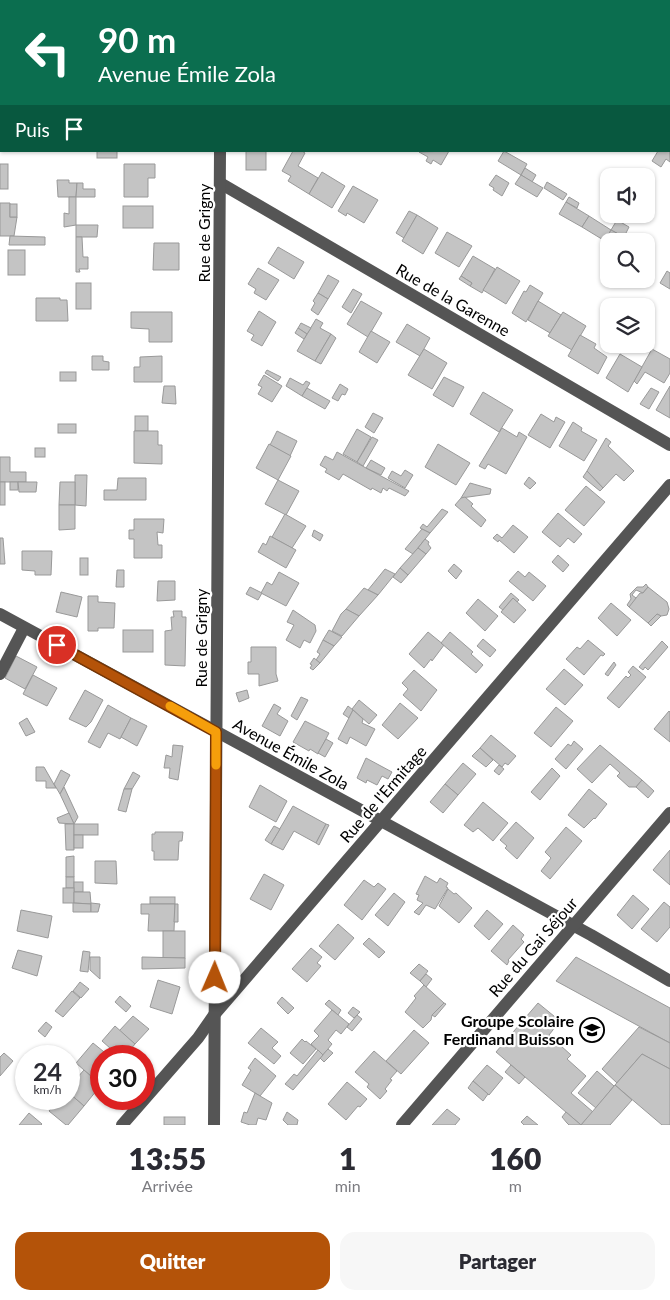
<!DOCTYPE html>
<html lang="fr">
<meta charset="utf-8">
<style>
body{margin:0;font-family:Lato,sans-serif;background:#f7f7f7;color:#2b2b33;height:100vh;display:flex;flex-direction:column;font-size:19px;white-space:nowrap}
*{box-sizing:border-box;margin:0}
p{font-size:16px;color:#7c7c81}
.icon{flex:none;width:28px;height:28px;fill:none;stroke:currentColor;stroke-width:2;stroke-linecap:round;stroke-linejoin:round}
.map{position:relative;height:1125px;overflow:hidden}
.details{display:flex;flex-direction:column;background:#fff;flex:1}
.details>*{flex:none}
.banner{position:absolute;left:0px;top:0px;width:670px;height:152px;box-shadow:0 1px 4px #0004;background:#0b6e4f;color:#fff;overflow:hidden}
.controls{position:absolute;left:600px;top:168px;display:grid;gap:10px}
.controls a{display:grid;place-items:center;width:55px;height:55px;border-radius:10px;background:#fff;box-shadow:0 1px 4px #0004;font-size:25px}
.speed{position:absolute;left:15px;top:1045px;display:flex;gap:10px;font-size:25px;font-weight:700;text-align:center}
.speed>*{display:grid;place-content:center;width:65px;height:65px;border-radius:50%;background:#fff;box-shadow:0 1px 4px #0004;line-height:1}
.speed small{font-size:12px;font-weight:400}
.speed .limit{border:8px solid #d22;background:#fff;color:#111}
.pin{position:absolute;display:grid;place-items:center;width:42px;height:42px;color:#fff;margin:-21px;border:2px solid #fff;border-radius:50%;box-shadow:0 1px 5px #0007}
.me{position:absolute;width:55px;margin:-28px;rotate:1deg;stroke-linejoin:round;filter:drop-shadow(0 0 4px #0008)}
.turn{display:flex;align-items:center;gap:18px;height:105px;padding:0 15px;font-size:22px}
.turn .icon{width:65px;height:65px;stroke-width:2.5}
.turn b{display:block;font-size:35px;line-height:42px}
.then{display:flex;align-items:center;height:48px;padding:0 15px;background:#0003;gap:10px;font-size:19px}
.eta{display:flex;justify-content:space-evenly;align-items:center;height:85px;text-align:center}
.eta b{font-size:30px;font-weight:800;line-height:35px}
.button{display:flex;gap:10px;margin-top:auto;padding:10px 15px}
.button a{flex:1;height:58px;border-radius:15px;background:#b45309;color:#fff;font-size:20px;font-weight:800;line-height:58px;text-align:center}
.button a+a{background:#f7f7f7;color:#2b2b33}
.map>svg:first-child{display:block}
</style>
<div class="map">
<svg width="670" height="1125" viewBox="0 0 670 1125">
<rect width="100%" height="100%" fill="#fff"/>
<g fill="#c4c4c4" stroke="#999">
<path d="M140 0H186L140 1Z"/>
<path d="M669 137 670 162 666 159 661 167 652 161 658 151H669Z"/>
<rect x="97" y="151" width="20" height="7"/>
<rect x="246" y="151" width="20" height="19"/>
<path d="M293 151H302L305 153 298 166 318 178 309 194 288 181 291 176 282 171Z"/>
<path d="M449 151 441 165 433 160 431 164 426 161 428 157 419 152Z"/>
<path d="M504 151 527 164 521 175 498 161Z"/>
<rect x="0" y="164" width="8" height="25"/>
<path d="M124 164H155V178H148V197H124Z"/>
<path d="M525 168 536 175 532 182 521 175Z"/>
<path d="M322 172 345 186 332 208 309 194Z"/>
<path d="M496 175 509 183 502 196 493 190 494 188 489 185Z"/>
<path d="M521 175 543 188 537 197 515 184Z"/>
<path d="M57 180H69V183H77L76 197H58Z"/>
<path d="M547 182 567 194 563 200 544 188Z"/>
<path d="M77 183H83V189H95V197H76Z"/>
<path d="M353 186 378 200 364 223 347 213 346 216 338 211Z"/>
<path d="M69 197H76V225L64 227V213L69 214Z"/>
<path d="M569 197 579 203 577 208 566 202Z"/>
<path d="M566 202 589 216 582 227 559 214Z"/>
<path d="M0 203H10V217H17L14 236H0Z"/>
<rect x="10" y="204" width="7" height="13"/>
<rect x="123" y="206" width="30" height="22"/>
<path d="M409 211 417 215 404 238 396 233Z"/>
<path d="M417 215 438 228 423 254 402 241Z"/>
<path d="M589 216 611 230 605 241 582 227Z"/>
<path d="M617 220 629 227 624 237 611 230Z"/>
<path d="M76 225H98L97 237H76Z"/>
<path d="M611 230 624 237 631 241H609V243L605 241Z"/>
<path d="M447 232 472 246 459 267 435 253Z"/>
<path d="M10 236 45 237V245H9Z"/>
<path d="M76 237H82L83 257H88V269H79L80 272H76Z"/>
<path d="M154 243H179V270H153Z"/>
<path d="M278 247 304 262 294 279 268 263Z"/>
<rect x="8" y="250" width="17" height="25"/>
<path d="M473 256 495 269 482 293 470 286 472 283 461 276Z"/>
<path d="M497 267 520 281 506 304 483 290Z"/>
<path d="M258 268 279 280 266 300 254 293 256 289 248 284Z"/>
<path d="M667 271 670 273V289L660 283Z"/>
<path d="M328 275 339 281 328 299 318 293Z"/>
<path d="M461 276 472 283 470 286 459 279Z"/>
<rect x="76" y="283" width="15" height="26"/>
<path d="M530 285 543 293 526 322 512 313 524 291 526 292Z"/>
<path d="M353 289 362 294 351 313 342 307Z"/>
<path d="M318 293 328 299 318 315 311 310 315 303 313 301Z"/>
<path d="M36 298H60V300H67L68 321H36Z"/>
<path d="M361 301 382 313 368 337 347 324Z"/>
<path d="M538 301 561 315 550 333 528 320Z"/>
<path d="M259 311 276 322 262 346 251 340 254 335 247 331Z"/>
<path d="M131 312H172V342H149V329L131 328Z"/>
<path d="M563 312 586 326 572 350 548 336Z"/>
<path d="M316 319 323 323 320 328 331 334 315 361 297 351Z"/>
<path d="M301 323 311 328 307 334 298 328Z"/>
<path d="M407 324 430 338 420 356 396 342Z"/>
<path d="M298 328 307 334 304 339 295 333Z"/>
<path d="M371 331 390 342 377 363 359 352Z"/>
<path d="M331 334 336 338 321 364 315 361Z"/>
<path d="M580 335 596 344 594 348 607 357 598 374 568 356Z"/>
<path d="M424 349 447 363 432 389 408 375Z"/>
<path d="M652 349 670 359V373L664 383 645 372 637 384 634 381Z"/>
<path d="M620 354 642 367 628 392 606 378Z"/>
<path d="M92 356H103V361L109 362V370H92Z"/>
<path d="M162 356V382H134V367H140V357Z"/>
<path d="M267 370 281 377 278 381 265 373Z"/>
<rect x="60" y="372" width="16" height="9"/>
<path d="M264 375 282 386 272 402 258 394 262 387 258 385Z"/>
<path d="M444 377 464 387 453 407 433 395Z"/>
<path d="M290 378 303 385 306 381 310 383 302 396 286 386Z"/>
<path d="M340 384 348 389 345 395 342 394 338 401 332 398Z"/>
<path d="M164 386H175L176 404 162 403Z"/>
<path d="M670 386V418L656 410Z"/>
<path d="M307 388 330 401 325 409 302 396Z"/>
<path d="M651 388 659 392 649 409 640 404Z"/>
<path d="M483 392 513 410 499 432 470 414Z"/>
<path d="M373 413 383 418 374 433 365 427Z"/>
<path d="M541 414 554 422 556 417 565 422 550 448 528 435Z"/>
<rect x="135" y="416" width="13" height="15"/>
<path d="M573 422 582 428 581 431 597 440 584 461 559 446Z"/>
<rect x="58" y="424" width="18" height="9"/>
<path d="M502 428 517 437 519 432 527 437 506 474 488 464 485 469 479 466Z"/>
<path d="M357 429 371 437 357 462 343 454Z"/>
<path d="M134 431H158V445H162V464L134 463Z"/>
<path d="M277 431 297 441 290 456 270 445Z"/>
<path d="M372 437 378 440 363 466 357 462Z"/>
<path d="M606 438 611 442 608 446 634 471 624 481 616 474 603 488 587 471Z"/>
<path d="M269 444 291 456 278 480 256 468Z"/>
<path d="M438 444 470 463 456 485 425 467Z"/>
<rect x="35" y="448" width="10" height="9"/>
<path d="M337 452 366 468 409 491 405 496 389 488 387 491 383 488 381 493 372 488 371 490 343 474 339 480 325 472 327 469 320 465 325 456 333 460Z"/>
<path d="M0 457H10V472H26V482H0Z"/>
<path d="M371 460 385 468 381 475 366 468Z"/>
<path d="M405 470 413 475 405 488 388 478 392 471 401 476Z"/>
<path d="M587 471 603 488 600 491 583 477Z"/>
<path d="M75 475H87L86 506 75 505Z"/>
<path d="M529 477 536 483 530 489 524 484Z"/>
<path d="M118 478H146V500H104V490H117Z"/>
<path d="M278 480 299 491 286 515 265 504Z"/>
<rect x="0" y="482" width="5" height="23"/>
<rect x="10" y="482" width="8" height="8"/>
<path d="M18 482H37L36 492H19Z"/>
<path d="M60 482H75V505H59Z"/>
<path d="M470 483 491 489 490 494 461 498Z"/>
<path d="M586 486 605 502 584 526 565 510Z"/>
<path d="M465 497 473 504 471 506 486 520 481 527 455 505 461 498Z"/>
<path d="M59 505H75V529L59 530Z"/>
<path d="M442 509 448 512 430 533 420 528 423 524 427 527Z"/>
<path d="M558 513 582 534 574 543 568 538 560 547 542 532Z"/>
<path d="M285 514 306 526 292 548 272 537Z"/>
<path d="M134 519H164L163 533 157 532 158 545H162V558H134V539H129V530H134Z"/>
<path d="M513 525 528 537 514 553 499 540 498 542 493 538 497 534 502 538Z"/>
<path d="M422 529 430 533 413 554 405 549Z"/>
<path d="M314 530 323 535 320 541 312 536Z"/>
<path d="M270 536 296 550 286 568 258 552 263 543 266 545Z"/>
<path d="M0 538H3L5 564H0Z"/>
<path d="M425 539 429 542 428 544 431 548 426 554 418 548Z"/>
<path d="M418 548 426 554 408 575 400 568Z"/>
<path d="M22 551H52L51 575H35V571L22 570Z"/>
<path d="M558 555 569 565 563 572 552 562Z"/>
<rect x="80" y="558" width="8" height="17"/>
<path d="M454 564 462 571 456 579 448 571Z"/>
<path d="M400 568 408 575 401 583 393 577Z"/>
<path d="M385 569 395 574 378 595 368 590Z"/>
<path d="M117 570H124V587H116Z"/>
<path d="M518 571 525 577 529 572 546 586 533 601 509 581Z"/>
<path d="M279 572 299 583 286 606 261 593 267 582 272 585Z"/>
<path d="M158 581H175V600L157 601Z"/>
<path d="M646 584 648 587 643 593 636 590 632 595 636 598V601L629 607 627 605 631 599 630 594 637 587H643Z"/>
<path d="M250 587 262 593 258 600 246 594Z"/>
<path d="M648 587 667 602 669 609 667 615 661 616 657 614 648 623 629 607 640 593H643Z"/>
<path d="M364 588 378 595 359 616 346 609Z"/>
<path d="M61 592 82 597 77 617 56 612Z"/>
<path d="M511 593 519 600 517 602 513 598 503 610 499 607Z"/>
<path d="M88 596H98V602L115 603 114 628H98V631H88Z"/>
<path d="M513 598 526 610 514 623 501 612Z"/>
<path d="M478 599 498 616 485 631 466 613Z"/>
<path d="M611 603 631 620 617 636 598 618Z"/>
<path d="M346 609 359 616 342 636 332 631 341 614Z"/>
<path d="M293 610 315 625 316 631 310 643 304 640 300 648 286 640 294 625 287 622Z"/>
<path d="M173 611H182V617H186L185 666 165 665V631L172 630 171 617H174Z"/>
<path d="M657 614 661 616 651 626 648 623Z"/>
<rect x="123" y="630" width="30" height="22"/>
<path d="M329 630 342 637 334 646 323 640Z"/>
<path d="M428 632 444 645 432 661 431 659 424 668 409 654Z"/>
<path d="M450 632 473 652 471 654 483 665 476 673 441 643Z"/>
<path d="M483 639 496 650 490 657 477 646Z"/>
<path d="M323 640 334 646 320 663 316 660 320 654 317 652Z"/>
<path d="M588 640 605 654 603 656 601 655 584 675 566 659 577 647 580 649Z"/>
<path d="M662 641 668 647 648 670 645 667 643 670 639 667Z"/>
<path d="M251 647H276V674L278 681 259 686V674H248V662H251Z"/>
<path d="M16 656 37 667 25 689 5 678Z"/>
<path d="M314 658 320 663 313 670 310 668 312 665 310 664Z"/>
<path d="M614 662 616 665 608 676 605 674Z"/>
<path d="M633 666 646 677 619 708 607 698 626 676 628 678 631 675 628 672Z"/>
<path d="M564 669 583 685 565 705 546 689Z"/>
<path d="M414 670 437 690 421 711 403 695 408 689 402 683Z"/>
<path d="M33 675 57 688 47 706 23 694Z"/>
<path d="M85 690 103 700 91 722 86 727 69 719Z"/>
<path d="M247 690 249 698 239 702 236 693Z"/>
<path d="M301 697 308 700 297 720 291 716Z"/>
<path d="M359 700 377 715 369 724 352 709Z"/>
<path d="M400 703 418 718 398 739 382 725Z"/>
<path d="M274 704 281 708 277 714 288 721 280 736 262 726Z"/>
<path d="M108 705 131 718 120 739 108 733 100 748 88 742Z"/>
<path d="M348 706 353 710 349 718 343 714Z"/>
<path d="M556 707 573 721 551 747 534 733Z"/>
<path d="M353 710 363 719 362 723 375 729 366 746 350 737 347 744 338 739Z"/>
<path d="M669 711 670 712V742L654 729Z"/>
<path d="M27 718 35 732 26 736 19 723Z"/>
<path d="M131 718 147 726 137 746 121 737Z"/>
<path d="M305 721 329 733 318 754 310 749 309 751 293 742Z"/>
<path d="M491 735 516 756 508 765 505 763 502 767 480 748Z"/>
<path d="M326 739 333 743 325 757 318 753Z"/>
<path d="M574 741 583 749 566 769 555 759 568 744 571 746Z"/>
<path d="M173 745 183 746 178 780 169 778 170 768H164L166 755 172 757Z"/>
<path d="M600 745 642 780 636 787H629L617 776 620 773 610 764 592 783 577 769Z"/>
<path d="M480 748 493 760 486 767 472 756Z"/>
<path d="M366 758 392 772 388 779 382 776 377 785 367 780 366 783 357 778Z"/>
<path d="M463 763 476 774 458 795 445 784Z"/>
<path d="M499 765 504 769 499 775 494 771Z"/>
<path d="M36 767H44L56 788H46V781H36Z"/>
<path d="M552 768 560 776 540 800 531 792Z"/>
<path d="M61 770 70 775 60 794 54 784Z"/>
<path d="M133 772 140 776 132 789H124Z"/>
<path d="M642 780 654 791 648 798 636 787Z"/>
<path d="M445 784 458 795 443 813 430 802Z"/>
<path d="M260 785 287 801 276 822 249 807Z"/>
<path d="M64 787 78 817 74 824 60 794Z"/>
<path d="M124 789H132L126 812 118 810Z"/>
<path d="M589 789 607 804 595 819 594 818 584 828 568 815Z"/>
<path d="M483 802 508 823 493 841 478 828 473 832 464 825Z"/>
<path d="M293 806 326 824 316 843 294 831 283 850 271 844Z"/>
<path d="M69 813 74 824 59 823 57 818Z"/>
<path d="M516 822 534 838 517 859 505 848 507 846 500 840Z"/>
<path d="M65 824H74V850H66Z"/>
<rect x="74" y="824" width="24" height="11"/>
<path d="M326 824 329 825 319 845 316 843Z"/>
<path d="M274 826 280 829 271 844 265 840Z"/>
<path d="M566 827 582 841 550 879 541 871 551 858 545 852Z"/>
<path d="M155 832H183L182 841H179L178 860H154V851H152V834H155Z"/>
<rect x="74" y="835" width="9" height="13"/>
<path d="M670 850V885L653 870Z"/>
<path d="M74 856V877H66V857Z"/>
<path d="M95 861H116L117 884 95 883Z"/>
<path d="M264 874 284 885 271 910 250 899Z"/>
<path d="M425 876 437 883 440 878 448 883 446 887 448 888 435 909 426 905 419 915 414 912 423 903 417 900 419 895 416 894Z"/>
<rect x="66" y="877" width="8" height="11"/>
<path d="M364 880 374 887 378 883 386 889 362 920 344 905Z"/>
<rect x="74" y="882" width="9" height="10"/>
<rect x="63" y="888" width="11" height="15"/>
<path d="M448 889 454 894 456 893 472 908 459 923 439 906Z"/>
<path d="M74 892H90L91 904 74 903Z"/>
<path d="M394 893 405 902 388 926 375 915Z"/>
<path d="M633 895 649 909 632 929 617 915Z"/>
<rect x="150" y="897" width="25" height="7"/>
<path d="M664 902 670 907V927L657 942 641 929Z"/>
<path d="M73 903 91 904V912H73Z"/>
<path d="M91 903 100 904 98 912H91Z"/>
<path d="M141 904H175L174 931H148L149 914H141Z"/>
<path d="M175 904H178V922H174Z"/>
<path d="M21 910 52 916 48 938 17 931Z"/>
<path d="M487 910 503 924 489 940 474 926Z"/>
<path d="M338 924 354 938 335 960 319 946Z"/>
<path d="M513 925 524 935 521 939 524 942 508 960 509 961 507 965 491 951Z"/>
<rect x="163" y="931" width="22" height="27"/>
<path d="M369 938 385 952 379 958 363 944Z"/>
<path d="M311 948 322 957 317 963 321 966 307 982 292 969Z"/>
<path d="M18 950 42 956 37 976 12 968Z"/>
<path d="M83 951 90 952 88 972 80 971Z"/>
<path d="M90 957H100V979L90 970Z"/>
<path d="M142 957 185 958V968L142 969Z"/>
<path d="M576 957 670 1008V1043L556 981Z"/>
<path d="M419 964 428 971 420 981 410 973Z"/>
<path d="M426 974 432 979 426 987 420 981Z"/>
<path d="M158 980 180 987 172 1014 150 1007Z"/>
<path d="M80 982 89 989 81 998 73 991Z"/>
<path d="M424 985 444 1003 432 1015 431 1020 423 1028 405 1012 416 998 414 996Z"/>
<path d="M72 991 80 998 63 1017 55 1011Z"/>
<path d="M120 996 131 1006 126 1012 115 1002Z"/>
<path d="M282 997 294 1008 288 1014 277 1003Z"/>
<path d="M329 1000 341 1010 338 1015 325 1004Z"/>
<path d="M444 1003 446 1004 435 1017 432 1015Z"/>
<path d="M538 1003 560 1021 549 1035 571 1055 567 1059 586 1076 571 1093 593 1112 581 1125 496 1052Z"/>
<path d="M353 1007 360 1012 354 1018 348 1013Z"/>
<path d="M332 1010 349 1024 341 1034 336 1030 328 1040 332 1044 323 1055 311 1044 319 1036 314 1031Z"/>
<path d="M357 1015 362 1019 352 1031 347 1027Z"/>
<path d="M133 1016 149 1029 135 1044 119 1031Z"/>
<path d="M46 1022 52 1027 45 1037 38 1031Z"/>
<path d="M115 1026 135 1044 125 1056H119L102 1041Z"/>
<path d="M639 1027 670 1043V1069L642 1054 617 1083 602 1069Z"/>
<path d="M261 1028 278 1042 272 1048 281 1056 274 1064 248 1043Z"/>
<path d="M414 1030 429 1043 401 1074 386 1061Z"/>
<path d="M302 1039 305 1042 306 1041 316 1049 303 1064 290 1053Z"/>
<path d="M93 1043 109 1056H101V1085L76 1063Z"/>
<path d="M328 1049 333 1053 324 1062 320 1058Z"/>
<path d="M318 1050 323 1055 293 1090 285 1084 294 1074 297 1076Z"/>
<path d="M374 1051 397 1071 390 1079 392 1080 385 1089 387 1091 380 1099 367 1087 369 1084 355 1072Z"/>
<path d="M4 1053 13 1061 0 1076V1057Z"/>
<path d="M642 1054 670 1069V1125H662L615 1085Z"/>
<path d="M255 1058 276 1076 260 1096 242 1085 251 1070 248 1068Z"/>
<path d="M487 1065 503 1078 489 1095 473 1081Z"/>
<path d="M511 1065 525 1077 519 1084 505 1072Z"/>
<path d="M84 1070 101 1085 84 1106 69 1093V1087Z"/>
<path d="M597 1071 614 1086 596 1108 578 1093Z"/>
<path d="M473 1081 488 1094 483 1101 468 1088Z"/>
<path d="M347 1082 367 1099 360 1107 358 1106 346 1120 328 1104Z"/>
<path d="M615 1085 632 1100 610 1125H581Z"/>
<path d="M69 1093 84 1106 68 1125H66L49 1111 59 1099H69Z"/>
<path d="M255 1093 272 1103 266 1120 258 1118 256 1125H250L241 1122 244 1112 247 1113Z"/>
<path d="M447 1109 460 1119 455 1125H432Z"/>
<path d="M287 1112 298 1120 297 1125H288L283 1120Z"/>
<path d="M566 1112 581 1125H569L567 1123 562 1117Z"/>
<path d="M29 1113 42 1124 41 1125H19Z"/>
<path d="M527 1116 538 1125H524L521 1122Z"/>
<rect x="164" y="1117" width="21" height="8"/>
</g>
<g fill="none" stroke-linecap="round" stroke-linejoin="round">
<g stroke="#555" stroke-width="12">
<path d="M220 0V1"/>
<path d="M544 0 546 1"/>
<path d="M669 73 670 74"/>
<path d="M220 183 670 445"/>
<path d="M0 614 591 935 670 981"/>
<path d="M0 674 24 628"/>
<path d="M122 1125 198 1038 214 1015 670 485"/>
<path d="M214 1125 220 151"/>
<path d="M402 1125 670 813"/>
</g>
</g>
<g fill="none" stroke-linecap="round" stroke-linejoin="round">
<defs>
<path id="route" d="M57 645 216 732 215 978"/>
</defs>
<use href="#route" stroke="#753606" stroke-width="12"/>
<use href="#route" stroke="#b45309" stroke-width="9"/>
<path stroke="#f59e0b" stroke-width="9" d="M170 706 216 732V765"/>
</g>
<defs>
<symbol id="school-ring" viewBox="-11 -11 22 22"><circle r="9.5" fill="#fff" stroke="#000" stroke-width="1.5"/><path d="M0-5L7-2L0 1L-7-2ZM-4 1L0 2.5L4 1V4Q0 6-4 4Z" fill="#000"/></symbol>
</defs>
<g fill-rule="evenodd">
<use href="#school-ring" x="578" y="1016" width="28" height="28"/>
</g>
<g text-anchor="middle" stroke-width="4.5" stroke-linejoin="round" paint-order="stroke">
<g font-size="16" fill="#000" stroke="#fff">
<text transform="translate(204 233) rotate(-90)" y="6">Rue de Grigny</text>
<text transform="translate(453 300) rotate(30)" y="6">Rue de la Garenne</text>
<text transform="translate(201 638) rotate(-90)" y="6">Rue de Grigny</text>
<text transform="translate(291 754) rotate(29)" y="6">Avenue Émile Zola</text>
<text transform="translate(383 794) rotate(-49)" y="6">Rue de l'Ermitage</text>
<text transform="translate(533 947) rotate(-49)" y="6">Rue du Gai Séjour</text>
</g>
<g font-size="16" font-weight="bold" fill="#000" stroke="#fff" text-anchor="end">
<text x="574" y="1027">Groupe Scolaire<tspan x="574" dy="18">Ferdinand Buisson</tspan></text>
</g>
</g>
</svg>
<div class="controls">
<a><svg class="icon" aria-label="sound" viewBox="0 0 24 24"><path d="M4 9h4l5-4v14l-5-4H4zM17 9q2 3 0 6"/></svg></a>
<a><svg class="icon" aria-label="search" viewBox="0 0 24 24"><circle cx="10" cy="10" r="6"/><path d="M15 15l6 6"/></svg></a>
<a><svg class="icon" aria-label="layers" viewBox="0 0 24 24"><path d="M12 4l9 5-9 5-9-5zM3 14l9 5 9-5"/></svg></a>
</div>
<div class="speed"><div>24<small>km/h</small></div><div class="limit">30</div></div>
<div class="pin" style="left:57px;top:645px;background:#d93025"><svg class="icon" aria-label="arrive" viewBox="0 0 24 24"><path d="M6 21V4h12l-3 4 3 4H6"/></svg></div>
<svg class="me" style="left:215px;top:978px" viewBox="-20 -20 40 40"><circle r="19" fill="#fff"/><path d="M0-13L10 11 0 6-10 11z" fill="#b45309"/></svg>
<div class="banner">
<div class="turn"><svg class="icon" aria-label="left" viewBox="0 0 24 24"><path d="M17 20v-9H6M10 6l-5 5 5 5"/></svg><div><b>90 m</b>Avenue Émile Zola</div></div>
<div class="then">Puis<svg class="icon" aria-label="arrive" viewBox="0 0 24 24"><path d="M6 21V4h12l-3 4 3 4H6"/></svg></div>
</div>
</div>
<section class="details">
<div class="eta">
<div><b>13:55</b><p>Arrivée</p></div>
<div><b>1</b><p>min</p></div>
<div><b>160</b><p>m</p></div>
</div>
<div class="button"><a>Quitter</a><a>Partager</a></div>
</section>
